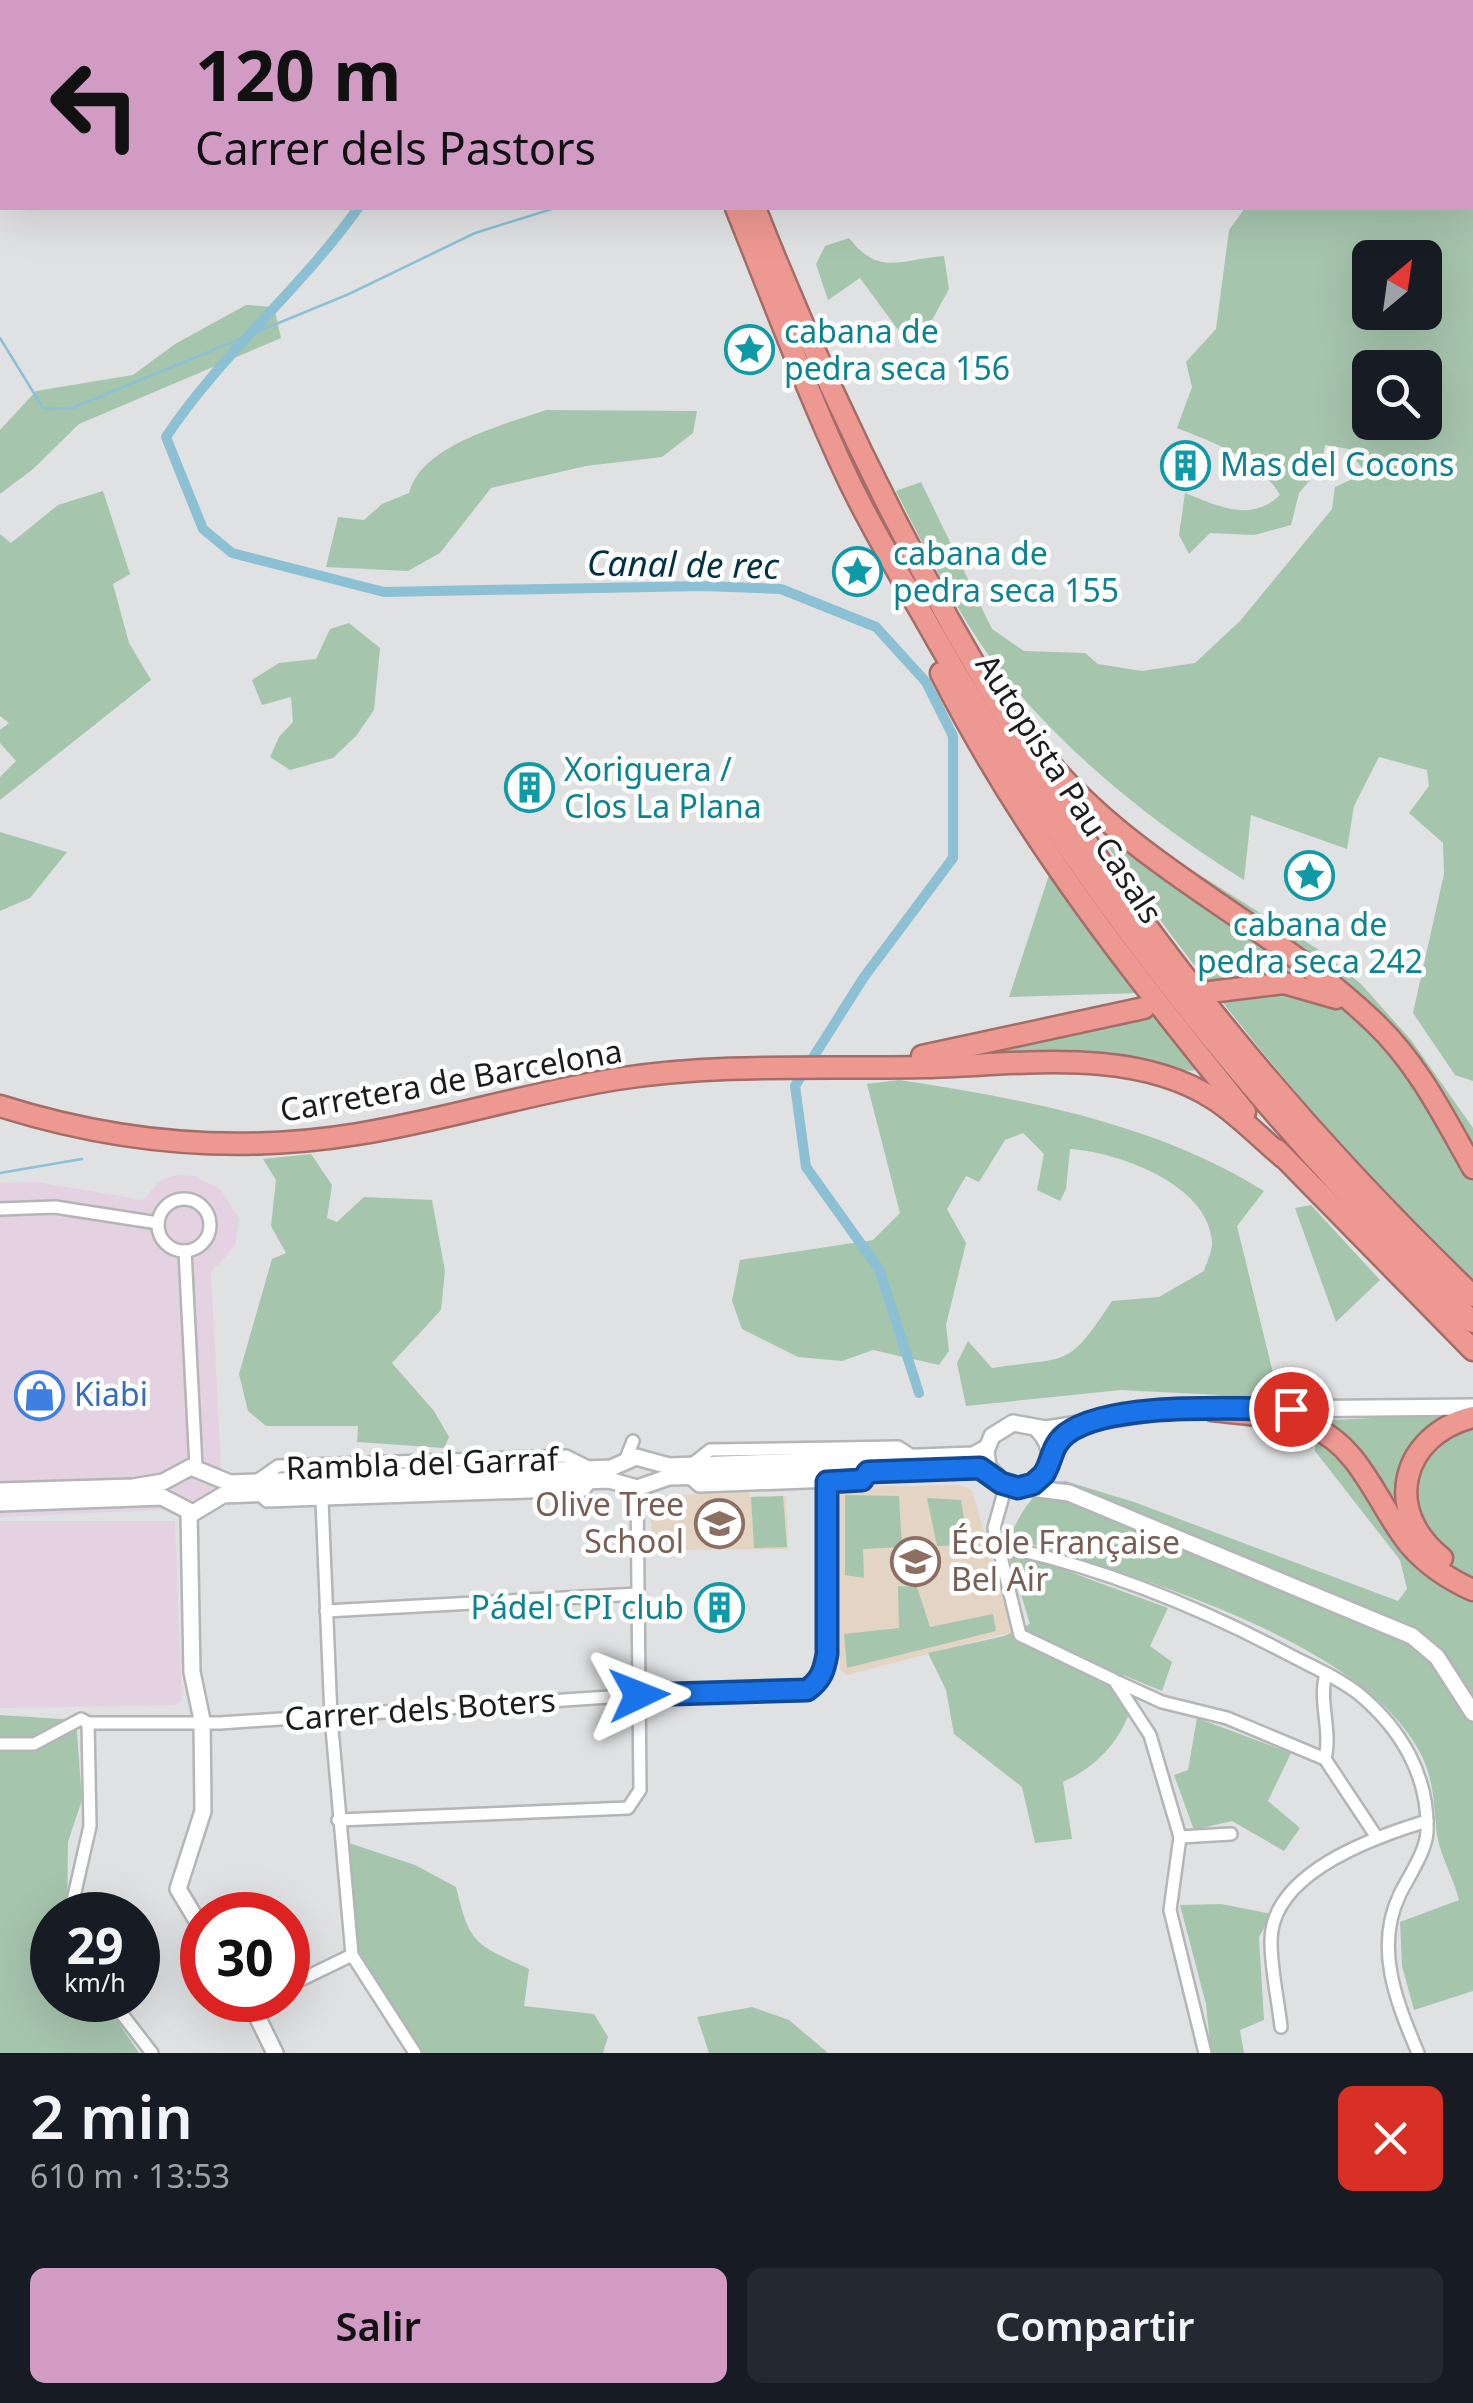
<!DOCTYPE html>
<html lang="es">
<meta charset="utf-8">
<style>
body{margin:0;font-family:"Noto Sans",sans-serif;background:#242831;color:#f1f3f6;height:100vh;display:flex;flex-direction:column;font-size:38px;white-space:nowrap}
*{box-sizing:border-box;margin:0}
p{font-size:32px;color:#9ea1a6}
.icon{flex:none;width:55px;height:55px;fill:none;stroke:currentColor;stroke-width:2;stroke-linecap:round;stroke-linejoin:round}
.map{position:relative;height:2053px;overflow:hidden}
.panel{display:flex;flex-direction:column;background:#171b24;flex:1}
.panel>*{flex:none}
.banner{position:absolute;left:0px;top:0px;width:1475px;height:210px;box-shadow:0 10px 40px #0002;background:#d19bc4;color:#111;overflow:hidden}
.needle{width:65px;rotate:29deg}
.controls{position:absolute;left:1352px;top:240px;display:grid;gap:20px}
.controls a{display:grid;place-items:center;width:90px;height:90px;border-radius:15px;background:#171b24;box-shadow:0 10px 40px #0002;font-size:50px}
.speed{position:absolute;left:30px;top:1892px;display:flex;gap:20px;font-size:50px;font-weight:700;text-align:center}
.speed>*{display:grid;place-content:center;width:130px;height:130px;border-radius:50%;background:#171b24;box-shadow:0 10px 40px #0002;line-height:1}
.speed small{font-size:25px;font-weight:400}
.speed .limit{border:15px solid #d22;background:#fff;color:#111}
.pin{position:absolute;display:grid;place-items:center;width:85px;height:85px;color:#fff;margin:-42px;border:5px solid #fff;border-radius:50%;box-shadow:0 2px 10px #0007}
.me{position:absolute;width:110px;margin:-55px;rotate:88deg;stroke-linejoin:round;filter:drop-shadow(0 0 8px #0008)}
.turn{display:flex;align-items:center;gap:35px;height:210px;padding:0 30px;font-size:45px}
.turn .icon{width:130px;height:130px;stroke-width:2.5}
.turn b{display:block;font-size:70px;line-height:85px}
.round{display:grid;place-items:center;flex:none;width:105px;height:105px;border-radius:15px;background:#242831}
.headline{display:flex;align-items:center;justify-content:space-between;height:170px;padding:0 30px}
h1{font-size:60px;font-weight:600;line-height:75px}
.primary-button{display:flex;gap:20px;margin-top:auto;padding:20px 30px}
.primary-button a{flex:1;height:115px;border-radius:15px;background:#d19bc4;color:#111;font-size:40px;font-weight:600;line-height:115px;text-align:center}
.primary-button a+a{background:#242831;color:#f1f3f6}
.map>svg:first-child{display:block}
</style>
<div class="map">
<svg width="1473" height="2053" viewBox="0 0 1473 2053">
<rect width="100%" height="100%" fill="#e0e1e2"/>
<g fill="#e4d1e1">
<path d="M178 1175 195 1176 221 1190 239 1219 235 1246 211 1272 223 1507 0 1517V1183L37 1182 143 1200 162 1179Z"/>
<path d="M0 1521H175L182 1699 176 1705 0 1708Z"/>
</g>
<g fill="#e4d4c3">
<path d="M959 1485 972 1490 1012 1632 847 1675 840 1670V1487Z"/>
<path d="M749 1492V1497L786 1496 788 1549 662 1550 660 1542 653 1547 650 1504 655 1496Z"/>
</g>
<g fill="#a6c5ad" fill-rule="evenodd">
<path d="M0 0H270L2 2 0 146Z"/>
<path d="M1157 0H1473V1081L1455 1075 1413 1013 1444 874 1443 843 1409 813 1429 786 1427 770 1379 757 1354 806 1347 849 1251 815 1244 880C1159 827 1075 761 1010 683 963 626 929 556 896 491L921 482 992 629 1024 651 1085 653 1098 664 1142 671 1195 663 1240 621 1332 509 1335 487 1365 473 1349 449 1325 445 1321 467 1299 493 1291 525 1254 535 1210 533 1189 554 1179 535 1185 493C1218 506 1250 523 1280 495 1259 459 1215 443 1177 428L1192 387 1186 362 1216 329 1229 230 1245 208H1472V2H1154ZM1370 258H1425V312H1370ZM1370 368H1425V422H1370Z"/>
<path d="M849 238C879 277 901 259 944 256L949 289 932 320 899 331 860 278 828 300 816 264 825 246Z"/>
<path d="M246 305 274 307 281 338 79 424 33 469 0 494V430L36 391 133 375 175 344Z"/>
<path d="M546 410 697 411 693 433 662 457 586 466 491 488 440 553 408 571 326 567 338 517 364 520 382 504 409 493C421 445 503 425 546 410Z"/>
<path d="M103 491 130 574 113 584 129 643 151 680 0 800V777L16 761 0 743V730L9 723 0 716V534L11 543 58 505Z"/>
<path d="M349 623 380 648 374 710 356 736 333 758 290 770 270 757 279 737 293 722 291 697 262 705 252 680 279 663 316 659 330 629Z"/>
<path d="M1127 829 1319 950 1361 984 1411 1040 1473 1128V1279C1336 1150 1216 1002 1109 848L1106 838 1112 830Z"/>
<path d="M0 832 67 852 30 898 0 911Z"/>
<path d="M1050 872 1139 993 1009 997Z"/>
<path d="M1153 1012 1200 1070 1169 1072 979 1059 984 1051Z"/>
<path d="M899 1080C1024 1099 1155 1123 1264 1191L1237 1226 1273 1373 1259 1397 1121 1390 966 1406 957 1363 968 1341 992 1368C1071 1356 1066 1370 1112 1301L1159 1297 1204 1271C1207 1262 1213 1250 1212 1241 1208 1184 1118 1152 1070 1149L1066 1189 1060 1201 1037 1190 1044 1154 1023 1133 1005 1140 979 1182 966 1176 947 1209 966 1243 946 1325 949 1351 939 1365 873 1350 842 1361 798 1357 742 1329 732 1301 740 1260 873 1240 900 1213 867 1084Z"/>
<path d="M311 1154 332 1185 327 1218 337 1222 364 1197 432 1200 445 1271 441 1310 392 1363 434 1411 449 1437 444 1448 357 1442 358 1426H266L248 1411 239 1374 272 1259 286 1253 271 1226 276 1180 263 1159Z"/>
<path d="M1311 1205 1380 1280 1336 1322 1295 1208Z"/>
<path d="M1473 1413V1991L1414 2010 1402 1966 1400 1922 1459 1900C1454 1879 1440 1855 1437 1835 1433 1801 1435 1778 1417 1747 1353 1636 1126 1574 1009 1537 1021 1514 1036 1482 1065 1481L1134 1502 1398 1601 1407 1589 1400 1560 1315 1451V1441L1333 1420Z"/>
<path d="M845 1495 899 1496 902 1547 863 1549 864 1578 845 1575Z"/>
<path d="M783 1496 787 1547 754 1548 751 1497Z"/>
<path d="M927 1498 961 1500 968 1545 937 1546Z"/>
<path d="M1007 1549 1168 1608 1150 1646 1172 1662 1162 1691 1123 1675 1114 1695 1129 1714C1116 1746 1095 1767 1063 1782L1072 1839 1035 1843 1022 1787 954 1734 946 1690 928 1653 1004 1636 1030 1624Z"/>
<path d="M898 1586 917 1587 930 1627 993 1614 996 1631 847 1668 844 1634 899 1628Z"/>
<path d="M0 1715 76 1720 82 1800 68 1842 67 1915H52V2000H103L139 2053H0Z"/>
<path d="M1197 1718 1291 1753 1268 1801 1300 1828 1284 1851 1232 1821 1194 1830 1174 1775 1188 1770Z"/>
<path d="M346 1842 415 1865 456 1887C470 1946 476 1944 529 1969L524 2006 594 2014 608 2037 603 2053H420L357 1948Z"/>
<path d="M1221 1904 1272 1914 1259 1937 1264 2020 1240 2030 1244 2053H1211L1206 2004 1180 1905Z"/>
<path d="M752 2007 789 2020 828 2053H709L697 2017Z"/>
</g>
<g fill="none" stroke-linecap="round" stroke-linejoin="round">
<g stroke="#8bc0d5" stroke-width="2.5">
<path d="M0 338 43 408 70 409 349 294 475 233 555 208"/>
<path d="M0 1173 82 1159"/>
</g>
<g stroke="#8bc0d5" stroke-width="10">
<path d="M454 0V2"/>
<path d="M358 208C300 290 222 353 166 437L203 529 232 553 384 592 702 586 781 589 876 627 926 682 953 736V858L864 977 795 1086 806 1167 879 1269 919 1393"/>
</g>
<defs>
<g id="street">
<circle cx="184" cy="1225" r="26"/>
<path d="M0 1209 55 1207 158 1223"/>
<path d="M185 1251 196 1467"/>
<path d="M625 1461 633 1441"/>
<path d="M691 1465 710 1450 898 1447 914 1457"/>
<path d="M690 1478 699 1486 858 1480"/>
<path d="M255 1482 278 1466 566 1456 592 1469"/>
<path d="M1006 1485 994 1528 1020 1635 1114 1680 1150 1735 1180 1837 1170 1910 1205 2053"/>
<path d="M259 1494 267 1501 584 1490 591 1481"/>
<path d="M322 1501 331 1717 352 1955 415 2053"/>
<path d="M996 1545C1097 1566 1195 1605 1286 1653 1310 1666 1338 1677 1359 1694 1401 1729 1429 1776 1427 1832 1426 1851 1409 1876 1400 1894 1374 1947 1396 2001 1418 2053"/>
<path d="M326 1611 638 1594"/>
<path d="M1118 1682 1162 1702 1227 1718 1325 1759 1376 1836"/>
<path d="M0 1744H34L81 1719 88 1723H220L639 1695 807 1690 824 1672 827 1654V1482"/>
<path d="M1325 1759C1332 1730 1318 1701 1326 1674"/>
<path d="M338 1820 628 1808 640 1790 637 1488"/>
<path d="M1180 1837 1231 1834"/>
<path d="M76 1915 72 1905 90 1826 88 1723"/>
<path d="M288 1986 352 1955"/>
<path d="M111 2000 152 2053"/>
<path d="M1281 2027C1278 1999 1271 1970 1271 1942 1270 1873 1374 1837 1427 1821"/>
</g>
<g id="secondary">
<path d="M1265 1409 1473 1407"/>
<path d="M1222 1410H1170L1046 1429 1013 1423 992 1436 986 1451 988 1467 1006 1485 1069 1493 1412 1636 1437 1657 1473 1713"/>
<path d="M1030 1485C1053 1472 1056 1448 1037 1429"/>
<path d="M0 1491 133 1487 163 1482 191 1467 230 1483 611 1468 636 1457 669 1466 973 1455 986 1448"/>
<path d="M0 1503 162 1497 193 1513 223 1495 609 1480 637 1488 669 1477 989 1470"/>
<path d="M189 1512 192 1672 202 1720 203 1811 178 1889 202 1929"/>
<path d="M249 2000 275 2053"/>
</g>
<g id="highway">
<path d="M669 0 670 2"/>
<path d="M687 0 688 2"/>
<path d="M736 208C773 299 807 392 849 481 875 535 907 587 937 640 1082 894 1263 1118 1473 1322"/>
<path d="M755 208C920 628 1146 983 1473 1296"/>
<path d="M941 673C1022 834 1132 973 1245 1112"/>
<path d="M1025 732C1116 861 1265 917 1375 1023 1418 1064 1444 1117 1473 1168"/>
<path d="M1210 992 1284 983 1336 998"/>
<path d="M922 1056 1144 1008"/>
<path d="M0 1106C117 1143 236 1154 358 1134 445 1120 529 1093 617 1079 719 1063 822 1069 926 1067 1018 1065 1132 1046 1214 1099 1239 1115 1260 1138 1283 1157"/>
<path d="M1277 1150 1473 1350"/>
<path d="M1212 1410C1244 1414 1282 1415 1312 1427 1361 1446 1379 1508 1410 1545 1428 1566 1448 1579 1473 1590"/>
<path d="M1442 1558C1382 1511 1401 1435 1473 1417"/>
</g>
</defs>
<use href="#street" stroke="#b4b5b6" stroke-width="16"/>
<use href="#secondary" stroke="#b4b5b6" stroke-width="20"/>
<use href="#highway" stroke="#a46d68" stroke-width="25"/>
<use href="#street" stroke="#fff" stroke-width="11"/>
<use href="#secondary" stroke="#fff" stroke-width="15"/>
<use href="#highway" stroke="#ed9891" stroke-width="20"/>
</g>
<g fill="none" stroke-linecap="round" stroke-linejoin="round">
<defs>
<path id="route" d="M639 1695 807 1690C821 1680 824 1671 827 1654V1482L862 1480 868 1472 980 1468 1001 1483 1018 1488 1033 1484 1044 1474C1053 1459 1051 1446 1066 1434 1109 1401 1235 1409 1291 1409"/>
</defs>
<use href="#route" stroke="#114b97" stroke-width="25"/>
<use href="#route" stroke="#1a73e8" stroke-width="18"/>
</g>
<defs>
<symbol id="sight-ring" viewBox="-11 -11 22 22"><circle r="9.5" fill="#fff" stroke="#0f9aa8" stroke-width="1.5"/><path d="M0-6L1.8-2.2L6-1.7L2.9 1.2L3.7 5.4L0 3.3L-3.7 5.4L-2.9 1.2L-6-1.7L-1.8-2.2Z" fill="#0f9aa8"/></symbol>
<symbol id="building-ring" viewBox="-11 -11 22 22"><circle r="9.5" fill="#fff" stroke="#0f9aa8" stroke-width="1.5"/><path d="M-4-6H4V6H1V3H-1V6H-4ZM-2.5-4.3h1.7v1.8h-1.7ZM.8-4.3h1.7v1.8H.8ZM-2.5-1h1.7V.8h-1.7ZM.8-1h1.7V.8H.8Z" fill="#0f9aa8"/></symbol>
<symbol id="shop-ring" viewBox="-11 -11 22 22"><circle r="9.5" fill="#fff" stroke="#3f7fe0" stroke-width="1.5"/><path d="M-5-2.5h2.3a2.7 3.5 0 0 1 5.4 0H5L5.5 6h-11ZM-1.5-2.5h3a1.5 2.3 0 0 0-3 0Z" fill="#3f7fe0"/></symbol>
<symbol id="school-ring" viewBox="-11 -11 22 22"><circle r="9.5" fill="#fff" stroke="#8d6e63" stroke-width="1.5"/><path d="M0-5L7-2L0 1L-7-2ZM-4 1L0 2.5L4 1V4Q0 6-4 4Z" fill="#8d6e63"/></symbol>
</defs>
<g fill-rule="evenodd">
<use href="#sight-ring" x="722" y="322" width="55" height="55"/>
<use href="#building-ring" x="1158" y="438" width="55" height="55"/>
<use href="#sight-ring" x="830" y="544" width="55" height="55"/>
<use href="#building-ring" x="502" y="760" width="55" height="55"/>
<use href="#sight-ring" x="1282" y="848" width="55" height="55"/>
<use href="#shop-ring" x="12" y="1368" width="55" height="55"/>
<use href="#school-ring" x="692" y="1496" width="55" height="55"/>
<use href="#school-ring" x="888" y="1534" width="55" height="55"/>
<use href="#building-ring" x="692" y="1580" width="55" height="55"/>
</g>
<g text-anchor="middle" stroke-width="9" stroke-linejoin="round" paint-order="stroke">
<g font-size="32" fill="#0d838f" stroke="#fff" text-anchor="start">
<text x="784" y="343">cabana de<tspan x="784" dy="37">pedra seca 156</tspan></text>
<text x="1220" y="476">Mas del Cocons</text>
<text x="893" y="565">cabana de<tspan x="893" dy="37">pedra seca 155</tspan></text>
<text x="564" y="781">Xoriguera /<tspan x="564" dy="37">Clos La Plana</tspan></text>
<text x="1310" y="936" text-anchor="middle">cabana de<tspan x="1310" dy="37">pedra seca 242</tspan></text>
<text x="684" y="1619" text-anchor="end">Pádel CPI club</text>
</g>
<g font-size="32" fill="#1c1c1d" stroke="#fff">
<text transform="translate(1069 789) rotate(57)" y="11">Autopista Pau Casals</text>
<text transform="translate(451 1081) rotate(-10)" y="11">Carretera de Barcelona</text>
<text transform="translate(422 1464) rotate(-2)" y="11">Rambla del Garraf</text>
<text transform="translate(420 1710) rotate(-4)" y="11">Carrer dels Boters</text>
</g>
<g font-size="32" fill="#366cbe" stroke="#fff" text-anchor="start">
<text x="74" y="1406">Kiabi</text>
</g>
<g font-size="32" fill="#785e54" stroke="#fff" text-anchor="end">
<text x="684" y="1516">Olive Tree<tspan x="684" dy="37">School</tspan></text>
<text x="951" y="1554" text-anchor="start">École Française<tspan x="951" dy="37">Bel Air</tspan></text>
</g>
<g font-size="35" font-style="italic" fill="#013242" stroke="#fff">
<text transform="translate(683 565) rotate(1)" y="12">Canal de rec</text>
</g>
</g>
</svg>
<div class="controls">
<a><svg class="needle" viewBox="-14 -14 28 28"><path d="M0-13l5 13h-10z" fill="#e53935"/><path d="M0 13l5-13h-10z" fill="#9ea1a6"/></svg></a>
<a><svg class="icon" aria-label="search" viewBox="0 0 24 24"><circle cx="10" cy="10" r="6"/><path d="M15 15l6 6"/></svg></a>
</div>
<div class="speed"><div>29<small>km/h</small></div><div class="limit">30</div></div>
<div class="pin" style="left:1291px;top:1409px;background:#d93025"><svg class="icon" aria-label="arrive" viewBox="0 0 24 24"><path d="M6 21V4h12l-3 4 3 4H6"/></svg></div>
<svg class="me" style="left:639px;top:1695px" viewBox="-20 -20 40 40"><path d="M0-17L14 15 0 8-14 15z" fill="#1a73e8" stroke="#fff" stroke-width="4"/></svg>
<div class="banner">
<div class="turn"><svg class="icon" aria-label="left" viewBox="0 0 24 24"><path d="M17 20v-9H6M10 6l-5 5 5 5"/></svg><div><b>120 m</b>Carrer dels Pastors</div></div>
</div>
</div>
<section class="panel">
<div class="headline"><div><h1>2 min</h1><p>610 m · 13:53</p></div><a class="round" style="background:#d93025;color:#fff"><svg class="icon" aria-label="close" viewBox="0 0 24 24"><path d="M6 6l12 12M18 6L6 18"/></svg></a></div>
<div class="primary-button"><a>Salir</a><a>Compartir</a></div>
</section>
